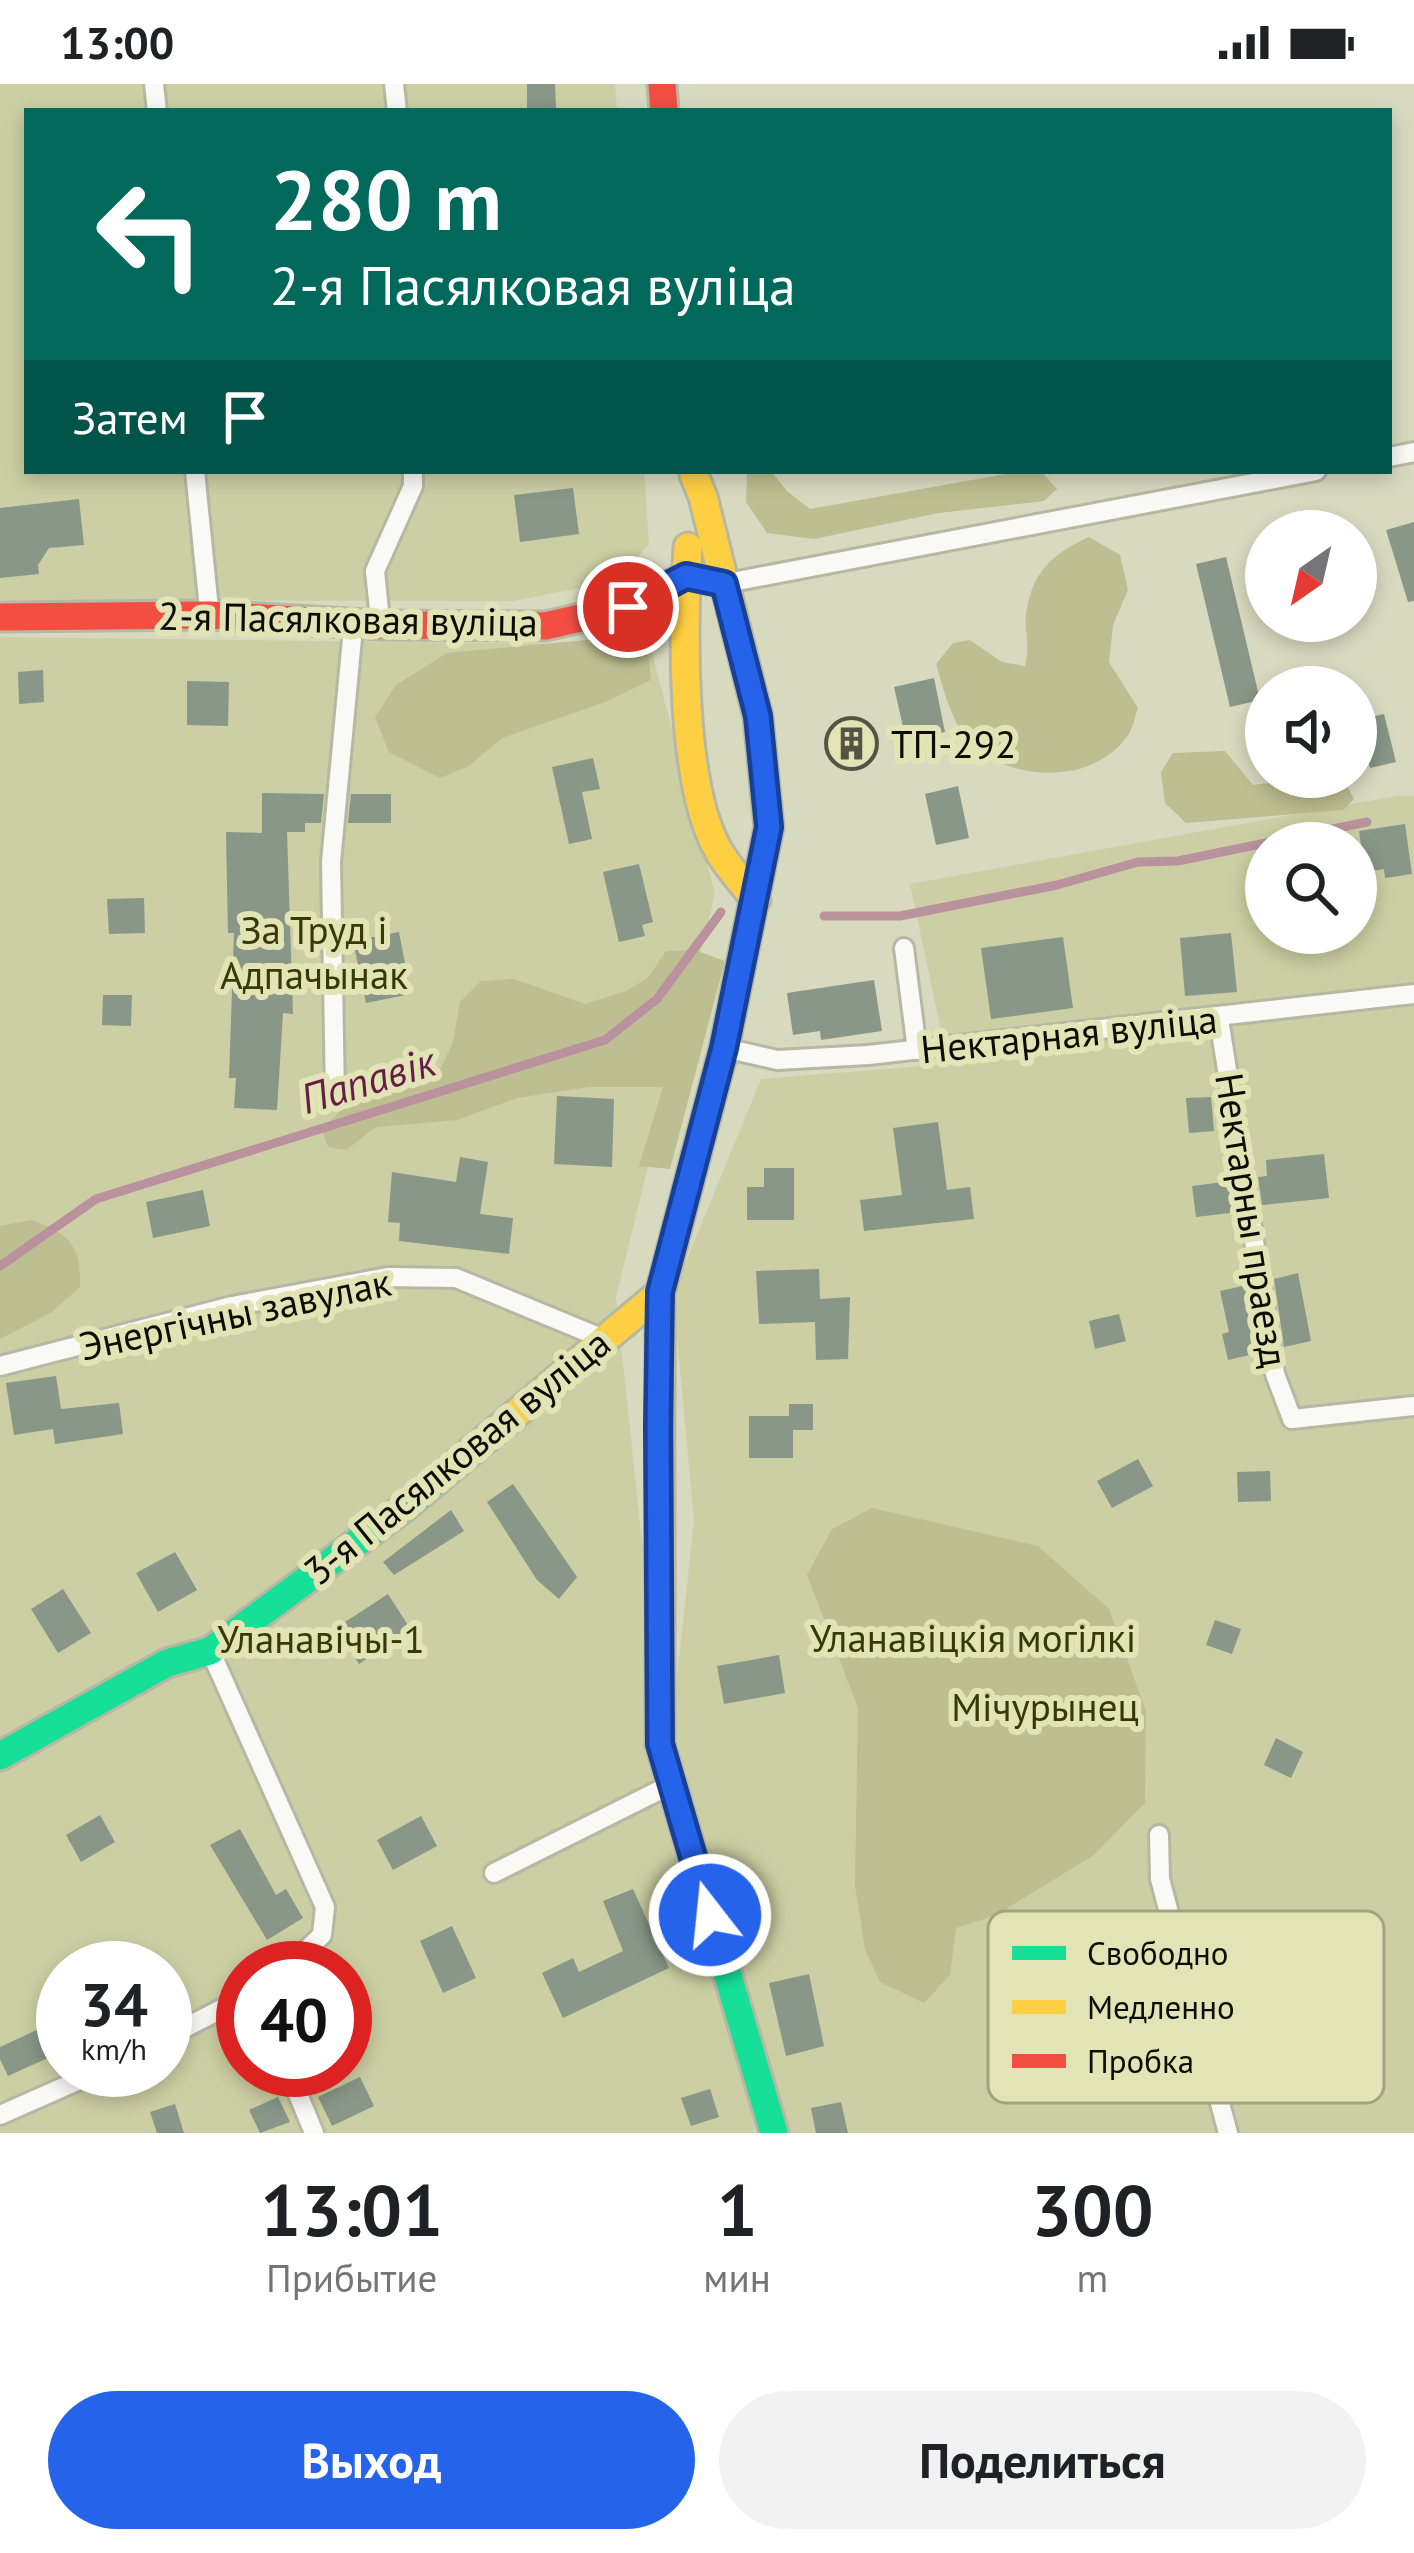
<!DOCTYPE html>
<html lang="ru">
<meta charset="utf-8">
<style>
body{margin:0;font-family:"PT Sans",sans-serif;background:#f2f2f2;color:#202124;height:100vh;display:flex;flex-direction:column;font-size:45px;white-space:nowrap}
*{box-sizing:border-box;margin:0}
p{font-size:39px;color:#757577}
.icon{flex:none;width:66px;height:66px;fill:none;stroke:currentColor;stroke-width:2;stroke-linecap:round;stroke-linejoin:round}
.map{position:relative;height:2049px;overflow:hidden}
.panel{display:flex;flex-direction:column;background:#fff;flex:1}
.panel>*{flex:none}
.hud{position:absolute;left:24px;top:24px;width:1368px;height:366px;border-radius:0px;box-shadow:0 6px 18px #0003;background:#00695c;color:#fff;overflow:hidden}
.needle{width:78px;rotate:214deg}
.fabs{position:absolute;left:1245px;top:426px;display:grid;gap:24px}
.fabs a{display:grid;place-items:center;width:132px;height:132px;border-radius:50%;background:#fff;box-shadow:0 6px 18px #0003;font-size:60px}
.speed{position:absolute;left:36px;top:1857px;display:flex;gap:24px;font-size:60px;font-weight:700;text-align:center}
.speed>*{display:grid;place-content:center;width:156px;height:156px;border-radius:50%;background:#fff;box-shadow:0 6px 18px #0003;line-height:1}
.speed small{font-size:30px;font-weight:400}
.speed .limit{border:18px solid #d22;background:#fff;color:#111}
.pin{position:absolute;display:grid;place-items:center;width:102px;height:102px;color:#fff;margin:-51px;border:6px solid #fff;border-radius:50%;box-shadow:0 3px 12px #0007}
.me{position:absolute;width:132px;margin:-66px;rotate:344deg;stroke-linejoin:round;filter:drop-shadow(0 0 9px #0008)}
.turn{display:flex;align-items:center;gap:42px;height:252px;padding:0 48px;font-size:54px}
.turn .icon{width:156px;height:156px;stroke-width:2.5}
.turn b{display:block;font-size:84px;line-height:102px}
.then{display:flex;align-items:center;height:114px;padding:0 48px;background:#0003;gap:24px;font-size:45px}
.eta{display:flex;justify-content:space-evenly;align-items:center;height:204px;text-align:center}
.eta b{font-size:72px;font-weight:700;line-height:84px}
.button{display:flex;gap:24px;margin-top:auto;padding:24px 48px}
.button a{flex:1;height:138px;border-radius:72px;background:#2563eb;color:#fff;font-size:48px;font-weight:700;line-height:138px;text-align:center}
.button a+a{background:#f2f2f2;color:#202124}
.status{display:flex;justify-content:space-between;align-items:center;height:84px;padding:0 60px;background:#fff;direction:ltr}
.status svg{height:33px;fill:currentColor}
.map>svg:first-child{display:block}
</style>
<div class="status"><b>13:00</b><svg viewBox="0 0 49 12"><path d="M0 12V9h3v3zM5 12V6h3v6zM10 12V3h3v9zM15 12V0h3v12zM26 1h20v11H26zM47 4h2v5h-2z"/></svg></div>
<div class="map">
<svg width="1414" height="2049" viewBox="0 0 1414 2049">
<rect width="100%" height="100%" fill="#d8dac0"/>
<g fill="#cccea3" fill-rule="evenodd">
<path d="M0 0H615L617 27H27V387H644L649 460 618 496 514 517 0 516Z"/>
<path d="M0 553 650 561 715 810 616 1213 641 1449 755 2049H0ZM63 1884H165V1986H63ZM243 1884H345V1986H243Z"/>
<path d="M1396 712H1414V2049H778L670 1656 694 1437 673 1209 761 995 948 980 910 800ZM1266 759H1356V849H1266Z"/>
</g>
<g fill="#bdbe91">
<path d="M752 387H771L787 407 810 425 1022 387H1041L1057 405 1044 417 939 429 814 455 767 449 746 418 747 389Z"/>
<path d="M1089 453 1120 471 1128 506 1113 541 1109 578 1138 624C1135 632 1133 644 1128 651 1095 700 1017 698 976 664 953 645 944 607 936 580L953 559 970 556 1002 578 1025 582C1031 561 1023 544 1027 524 1034 485 1056 468 1089 453Z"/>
<path d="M619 553 648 569 651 596 605 618 502 654 469 682 440 694 389 668 375 633 396 601 447 569Z"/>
<path d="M1225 667 1253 701 1283 697 1346 700 1354 715 1343 726 1186 739 1165 719 1161 688 1173 669Z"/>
<path d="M695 866 725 877 670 1085 639 1082 663 1003H588L517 1014 457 1036 376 1043 346 1066 328 1063 322 1046 342 1025 375 1002 400 1003 440 986 453 958 460 918 481 897 514 895 585 920 626 907 648 894 666 867Z"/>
<path d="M32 1136C70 1151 81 1161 80 1203L52 1228 0 1255V1142Z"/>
<path d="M872 1424 1038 1462 1109 1525 1146 1627 1145 1719 1094 1771 996 1831 956 1844 950 1891 924 1919 880 1898 865 1865 855 1801 858 1624 807 1491 832 1445Z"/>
</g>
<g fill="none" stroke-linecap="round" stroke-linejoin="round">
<g stroke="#ba929e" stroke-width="9">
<path d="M824 832H900L1057 801 1138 778 1178 777 1367 738"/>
<path d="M0 1182 96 1115 605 956 657 915 721 828"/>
</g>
</g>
<g fill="#889787">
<path d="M527 0H555L556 24H527Z"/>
<path d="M573 404 579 450 520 458 514 411Z"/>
<path d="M79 415 84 461 49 464 38 481 39 490 0 494V424Z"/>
<path d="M1414 438V517L1408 518 1386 446Z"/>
<path d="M1226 473 1260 616 1230 623 1196 480Z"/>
<path d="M43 586 44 618 19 620 18 588Z"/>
<path d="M934 594 945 648 906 656 894 603Z"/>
<path d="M187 597 229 598 228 642 187 641Z"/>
<path d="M1384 630 1396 678 1370 684 1358 636Z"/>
<path d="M593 674 600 705 582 708 592 755 569 760 552 683Z"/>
<path d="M958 702 969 754 936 761 925 710Z"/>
<path d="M262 709 324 710 321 739H305V748H287L293 930 283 929 277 1026 234 1024 236 994H229L234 849H228L226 748 262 749Z"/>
<path d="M351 710H391V739H348Z"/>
<path d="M1405 740 1412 790 1385 794 1384 785 1365 788 1359 747Z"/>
<path d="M639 780 653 838 642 841 645 852 619 858 603 788Z"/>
<path d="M144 814 145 849 109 850 107 815Z"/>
<path d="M399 848 411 910 366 919 353 857Z"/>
<path d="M1231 849 1237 908 1185 912 1180 854Z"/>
<path d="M1063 853 1073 924 991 935 981 864Z"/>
<path d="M874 896 882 947 821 956 820 947 793 951 787 909Z"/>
<path d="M103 911H132L131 942 102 941Z"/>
<path d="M557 1012 614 1015 612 1083 554 1080Z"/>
<path d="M1211 1013 1214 1047 1189 1049 1186 1014Z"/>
<path d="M938 1038 947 1106 970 1103 974 1135 864 1147 860 1116 902 1111 893 1044Z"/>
<path d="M1324 1070 1329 1114 1262 1121 1258 1093 1267 1092 1266 1076Z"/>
<path d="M460 1073 488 1078 480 1130 513 1134 509 1170 399 1157 400 1139 388 1138 392 1088 456 1098Z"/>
<path d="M764 1084H794V1136H747V1103H764Z"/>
<path d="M1231 1097 1235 1124 1230 1125V1129L1196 1133 1192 1102Z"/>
<path d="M203 1106 210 1142 153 1154 146 1118Z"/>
<path d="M819 1185 820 1215 850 1213 848 1275 816 1276 815 1238 759 1240 756 1187Z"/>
<path d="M1298 1189 1311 1257 1284 1263 1274 1195Z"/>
<path d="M1247 1201 1258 1269 1228 1276 1222 1250 1229 1248 1220 1207Z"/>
<path d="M1119 1230 1126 1257 1095 1265 1089 1237Z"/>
<path d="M56 1292 61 1325 119 1319 123 1350 55 1360 53 1345 14 1351 6 1299Z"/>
<path d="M789 1320H813V1346H793V1374H749V1332H789Z"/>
<path d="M1138 1375 1153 1402 1112 1424 1097 1397Z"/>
<path d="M1270 1387 1271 1417 1238 1418 1237 1388Z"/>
<path d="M513 1400 577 1493 559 1515 537 1496 487 1418Z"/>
<path d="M451 1426 464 1447 394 1491 383 1478Z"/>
<path d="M175 1468 197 1506 158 1528 136 1489Z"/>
<path d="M63 1505 91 1549 58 1569 31 1525Z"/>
<path d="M388 1510 411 1546 359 1580 336 1544Z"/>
<path d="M1215 1536 1241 1545 1232 1570 1206 1561Z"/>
<path d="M779 1571 785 1609 724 1620 717 1582Z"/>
<path d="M1276 1654 1303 1668 1291 1694 1264 1681Z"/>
<path d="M100 1731 115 1758 81 1778 66 1751Z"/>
<path d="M421 1732 437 1762 393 1786 377 1756Z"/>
<path d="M240 1745 276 1811 286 1805 303 1834 267 1856 210 1761Z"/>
<path d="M633 1805 669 1884 563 1934 542 1889 573 1874 579 1888 623 1867 603 1817Z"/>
<path d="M452 1842 476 1894 443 1909 420 1857Z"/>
<path d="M809 1890 824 1962 786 1972 769 1899Z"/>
<path d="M63 1934V1967L8 1992 0 1975V1963Z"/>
<path d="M360 1993 374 2022 332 2042 318 2013Z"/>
<path d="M710 2005 719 2033 691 2042 681 2014Z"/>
<path d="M278 2013 290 2038 260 2049 249 2026Z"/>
<path d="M841 2018 848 2049H816L811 2024Z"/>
<path d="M175 2020 184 2049H157L150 2028Z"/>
</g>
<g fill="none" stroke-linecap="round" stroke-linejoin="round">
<defs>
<g id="lane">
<path d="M154 0 157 27"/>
<path d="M394 0 397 27"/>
<path d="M1389 373 1414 368"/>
<path d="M195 387 209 525"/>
<path d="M732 498 1316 387"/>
<path d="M380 536 375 487 413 402V387"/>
<path d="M904 864 917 966"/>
<path d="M1219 935 1275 1290 1292 1335 1414 1322"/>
<path d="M729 965 777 976 868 971 1414 910"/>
<path d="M335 1014 331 778 353 544"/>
<path d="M0 1282 232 1222 388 1193 456 1194 599 1253"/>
<path d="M213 1573 325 1823 322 1851 288 1884"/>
<path d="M1159 1751 1160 1795 1228 2049"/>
<path d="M494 1789 668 1702"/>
<path d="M165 1954 243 1914"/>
<path d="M288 1986 314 2049"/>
<path d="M0 2031 102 1986"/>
</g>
<g id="fast">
<path d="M0 1672 167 1579 210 1567 405 1423 462 1375"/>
<path d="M710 1830 774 2049"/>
</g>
<g id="slow">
<path d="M688 463C683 541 680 696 717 764 727 783 743 799 756 816"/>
<path d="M660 1251V1209L724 964 769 743 758 633 703 413 694 391"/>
<path d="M462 1375 660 1209"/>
</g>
<g id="jam">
<path d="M662 0 664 27"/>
<path d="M0 533 210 531 381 541 545 542 629 523 686 492"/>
<path d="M660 1251V1660L710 1830"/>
</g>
</defs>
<use href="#lane" stroke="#b6b8a3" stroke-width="24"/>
<use href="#fast" stroke="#b6b8a3" stroke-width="33"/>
<use href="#slow" stroke="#b6b8a3" stroke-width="33"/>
<use href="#jam" stroke="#b6b8a3" stroke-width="33"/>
<use href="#lane" stroke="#f9f9f6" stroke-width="18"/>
<use href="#fast" stroke="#16e098" stroke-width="27"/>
<use href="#slow" stroke="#ffcf43" stroke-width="27"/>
<use href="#jam" stroke="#f24e42" stroke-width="27"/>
</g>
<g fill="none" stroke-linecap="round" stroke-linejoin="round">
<defs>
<path id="route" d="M628 523 686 492 724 500 758 632 769 743 724 964 660 1208 658 1342 660 1660 710 1831"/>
</defs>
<use href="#route" stroke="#184099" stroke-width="30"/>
<use href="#route" stroke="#2563eb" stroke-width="21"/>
</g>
<defs>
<symbol id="building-ring" viewBox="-11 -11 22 22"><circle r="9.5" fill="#e2e4b6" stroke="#545444" stroke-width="1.5"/><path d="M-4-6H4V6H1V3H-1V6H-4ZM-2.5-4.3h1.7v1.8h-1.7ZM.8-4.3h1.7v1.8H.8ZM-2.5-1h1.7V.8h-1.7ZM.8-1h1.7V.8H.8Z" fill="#545444"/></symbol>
</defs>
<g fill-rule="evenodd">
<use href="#building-ring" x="822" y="630" width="59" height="59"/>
</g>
<g text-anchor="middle" stroke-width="12" stroke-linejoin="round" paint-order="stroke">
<g font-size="39" fill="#0d0c01" stroke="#e2e4b6">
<text transform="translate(348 535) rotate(1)" y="14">2-я Пасялковая вуліца</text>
<text transform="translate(1069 950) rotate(-6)" y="14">Нектарная вуліца</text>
<text transform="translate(1252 1136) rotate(81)" y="14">Нектарны праезд</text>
<text transform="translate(235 1230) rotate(-12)" y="14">Энергічны завулак</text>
<text transform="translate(457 1373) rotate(-39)" y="14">3-я Пасялковая вуліца</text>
</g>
<g font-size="39" fill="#0d0c01" stroke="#e2e4b6" text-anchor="start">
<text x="891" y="674">ТП-292</text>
</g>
<g font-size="39" fill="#393906" stroke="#e2e4b6">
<text x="314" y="860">За Труд і<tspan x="314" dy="45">Адпачынак</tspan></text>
<text x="973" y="1568">Уланавіцкія могілкі</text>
<text x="321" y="1569">Уланавічы-1</text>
<text x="1045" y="1637">Мічурынец</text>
</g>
<g font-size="42" font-style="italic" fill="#651d46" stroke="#e2e4b6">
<text transform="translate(368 996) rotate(-17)" y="15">Папавік</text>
</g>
</g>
<rect x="988" y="1827" width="396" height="192" rx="18" fill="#e2e4b6" stroke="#a2a380" stroke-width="3"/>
<rect x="1012" y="1862" width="54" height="14" fill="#16e098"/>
<rect x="1012" y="1916" width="54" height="14" fill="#ffcf43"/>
<rect x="1012" y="1970" width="54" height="14" fill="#f24e42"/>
<g font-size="33" fill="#0d0c01">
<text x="1087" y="1881">Свободно</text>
<text x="1087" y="1935">Медленно</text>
<text x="1087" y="1989">Пробка</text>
</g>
</svg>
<div class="fabs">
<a><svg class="needle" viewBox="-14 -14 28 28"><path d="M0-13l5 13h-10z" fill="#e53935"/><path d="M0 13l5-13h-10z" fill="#757577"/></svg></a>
<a><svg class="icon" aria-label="sound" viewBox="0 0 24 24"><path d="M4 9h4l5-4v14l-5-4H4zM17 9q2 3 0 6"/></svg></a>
<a><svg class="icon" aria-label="search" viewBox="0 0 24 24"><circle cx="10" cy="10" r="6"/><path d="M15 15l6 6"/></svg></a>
</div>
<div class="speed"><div>34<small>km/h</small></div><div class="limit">40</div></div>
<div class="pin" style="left:628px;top:523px;background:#d93025"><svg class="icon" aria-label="arrive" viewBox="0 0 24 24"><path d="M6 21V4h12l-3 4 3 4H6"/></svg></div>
<svg class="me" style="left:710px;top:1831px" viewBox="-20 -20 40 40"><circle r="17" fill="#2563eb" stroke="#fff" stroke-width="3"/><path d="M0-11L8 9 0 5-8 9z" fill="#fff"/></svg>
<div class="hud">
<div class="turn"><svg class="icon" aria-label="left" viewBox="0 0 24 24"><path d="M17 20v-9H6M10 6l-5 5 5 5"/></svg><div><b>280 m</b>2-я Пасялковая вуліца</div></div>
<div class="then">Затем<svg class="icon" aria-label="arrive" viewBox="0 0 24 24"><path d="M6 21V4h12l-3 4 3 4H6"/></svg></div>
</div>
</div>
<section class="panel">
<div class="eta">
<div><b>13:01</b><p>Прибытие</p></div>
<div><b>1</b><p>мин</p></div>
<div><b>300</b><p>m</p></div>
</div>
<div class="button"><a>Выход</a><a>Поделиться</a></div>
</section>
